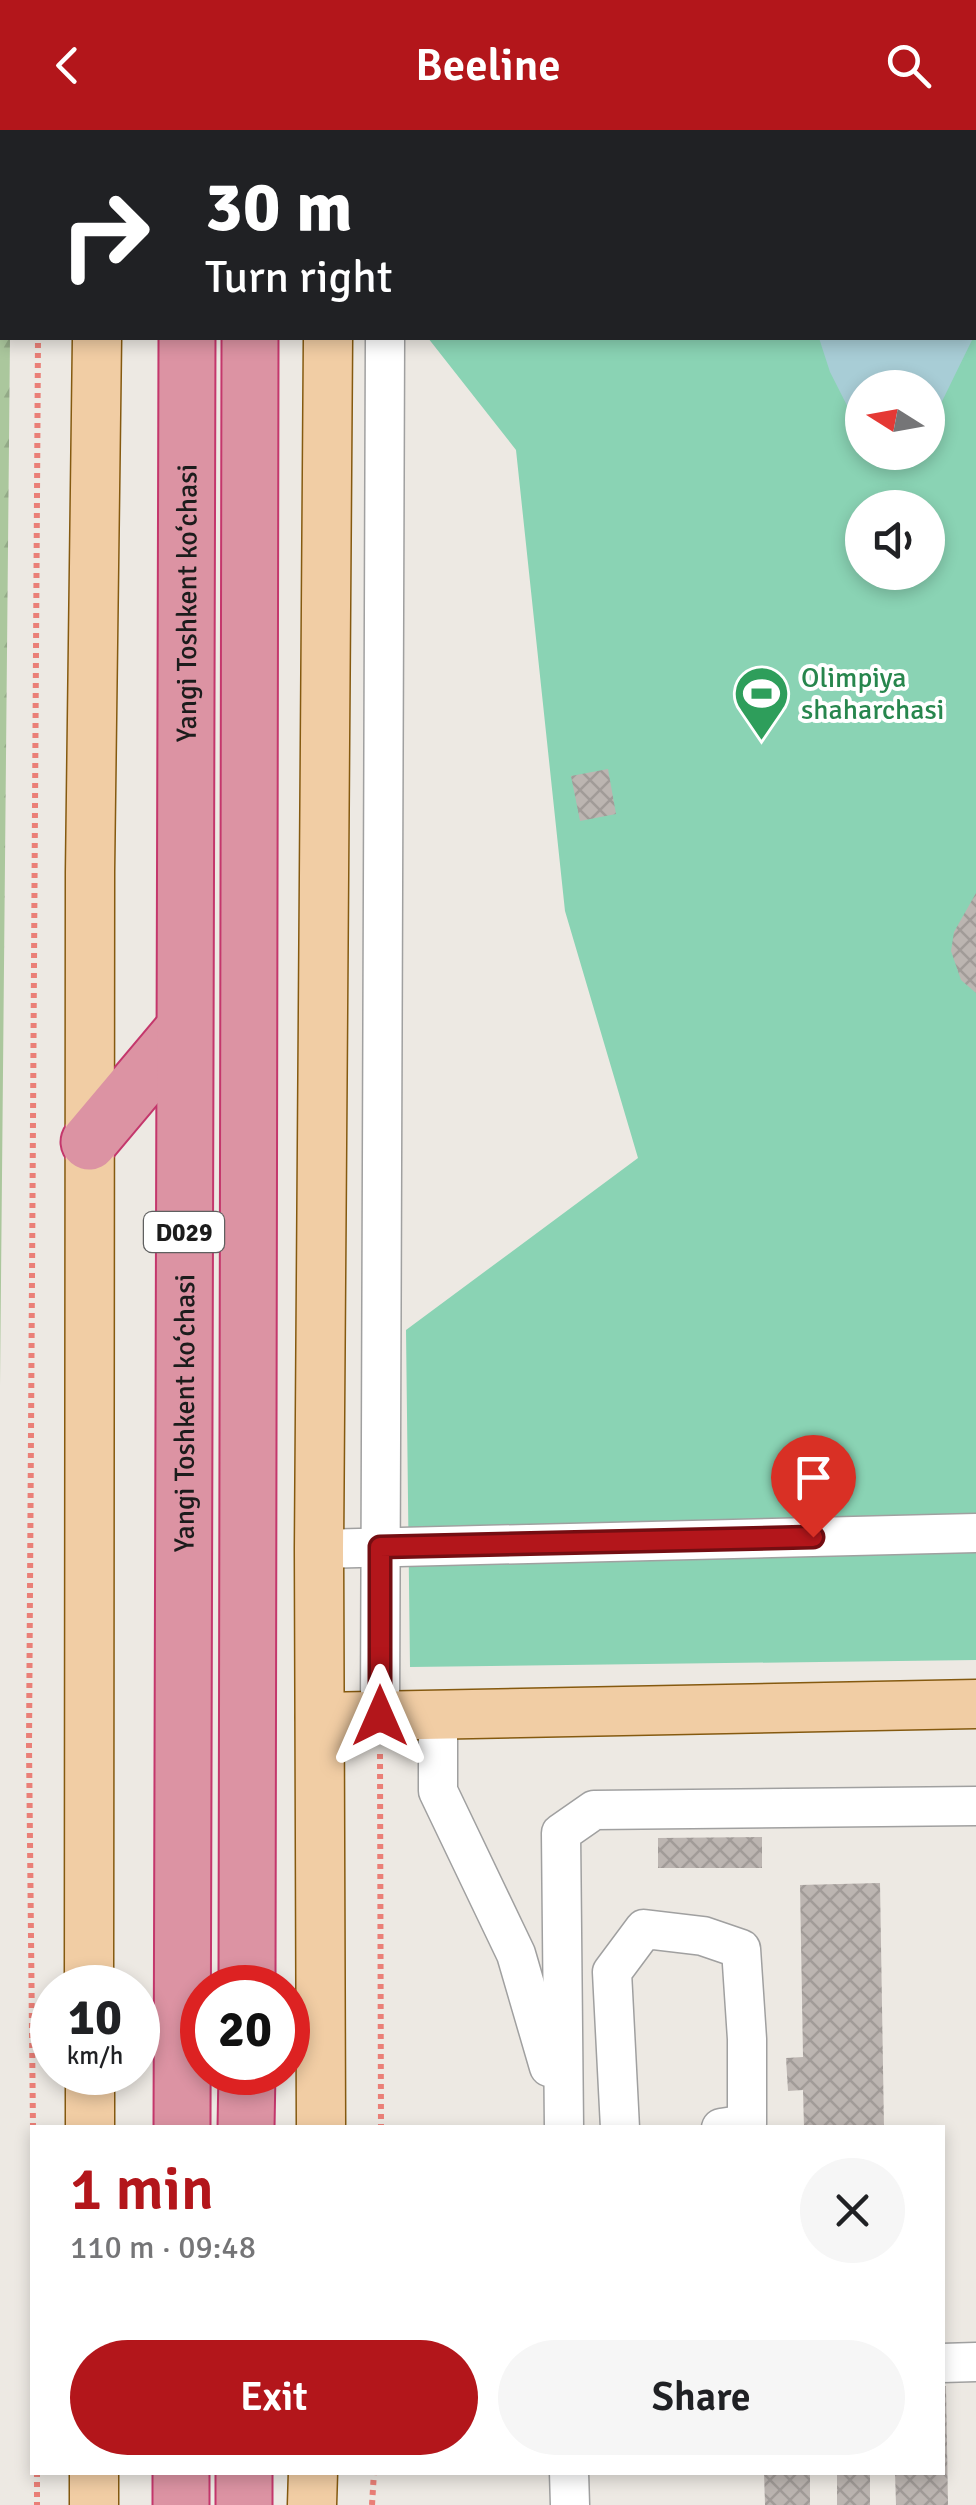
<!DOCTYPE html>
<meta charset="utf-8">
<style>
body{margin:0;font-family:Signika,sans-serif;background:#f6f6f6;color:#202124;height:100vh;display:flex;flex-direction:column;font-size:38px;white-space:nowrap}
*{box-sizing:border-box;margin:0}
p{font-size:32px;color:#757577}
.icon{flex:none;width:55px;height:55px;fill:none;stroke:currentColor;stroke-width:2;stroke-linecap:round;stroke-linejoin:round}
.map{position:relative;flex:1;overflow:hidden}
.sheet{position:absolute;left:30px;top:1995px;width:915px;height:350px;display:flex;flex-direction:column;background:#fff;border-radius:0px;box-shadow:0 5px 15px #0003}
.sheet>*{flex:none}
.banner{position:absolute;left:0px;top:0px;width:978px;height:210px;box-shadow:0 5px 15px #0003;background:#202124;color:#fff;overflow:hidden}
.needle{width:65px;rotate:281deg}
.tools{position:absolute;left:845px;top:240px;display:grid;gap:20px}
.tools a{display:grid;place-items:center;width:100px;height:100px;border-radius:50%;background:#fff;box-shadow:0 5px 15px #0003;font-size:50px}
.speed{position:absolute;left:30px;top:1835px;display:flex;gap:20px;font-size:50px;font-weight:700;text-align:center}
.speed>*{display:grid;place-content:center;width:130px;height:130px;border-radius:50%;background:#fff;box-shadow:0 5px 15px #0003;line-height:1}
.speed small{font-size:25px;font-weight:400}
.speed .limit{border:15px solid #d22;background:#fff;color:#111}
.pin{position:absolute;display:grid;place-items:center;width:85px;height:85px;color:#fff;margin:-102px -42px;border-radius:50% 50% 50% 0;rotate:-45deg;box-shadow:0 0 10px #0007}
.pin .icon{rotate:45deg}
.me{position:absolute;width:110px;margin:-55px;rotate:0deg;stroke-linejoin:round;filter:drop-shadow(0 0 8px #0008)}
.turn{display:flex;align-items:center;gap:35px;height:210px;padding:0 40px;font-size:45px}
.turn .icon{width:130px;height:130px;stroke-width:2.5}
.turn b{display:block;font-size:70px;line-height:85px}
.round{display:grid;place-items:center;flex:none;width:105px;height:105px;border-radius:52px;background:#f6f6f6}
.summary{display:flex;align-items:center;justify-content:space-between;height:170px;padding:0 40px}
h1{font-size:60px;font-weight:600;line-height:75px;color:#b3161b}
.button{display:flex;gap:20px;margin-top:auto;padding:20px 40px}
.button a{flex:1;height:115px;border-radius:60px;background:#b3161b;color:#fff;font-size:40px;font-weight:600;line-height:115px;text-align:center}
.button a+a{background:#f6f6f6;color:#202124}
header{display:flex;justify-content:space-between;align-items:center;height:130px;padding:0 40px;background:#b3161b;color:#fff;font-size:45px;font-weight:600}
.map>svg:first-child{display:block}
</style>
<header><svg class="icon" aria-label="back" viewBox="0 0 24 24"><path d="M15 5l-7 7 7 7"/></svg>Beeline<svg class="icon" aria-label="search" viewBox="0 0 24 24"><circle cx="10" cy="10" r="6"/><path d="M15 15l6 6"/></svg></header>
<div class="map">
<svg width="976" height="2375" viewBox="0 0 976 2375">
<defs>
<pattern id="forest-firs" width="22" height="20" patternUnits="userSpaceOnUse" patternTransform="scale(2.5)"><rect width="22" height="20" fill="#abc79d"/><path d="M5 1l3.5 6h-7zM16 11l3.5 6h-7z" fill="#93aa87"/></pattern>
<pattern id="building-cross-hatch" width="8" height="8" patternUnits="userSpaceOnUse" patternTransform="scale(2.5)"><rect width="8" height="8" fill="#bcb5b1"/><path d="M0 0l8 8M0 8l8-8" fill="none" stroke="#a19b98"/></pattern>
</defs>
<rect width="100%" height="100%" fill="#ede9e3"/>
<path fill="url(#forest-firs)" d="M0 0H11L2 2V208H10L0 1257Z"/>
<path fill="#8ad3b4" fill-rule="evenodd" d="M419 0H976V1530L410 1537 406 1200 638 1028 565 781 516 320 428 208H975V2ZM862 258H928V322H862ZM862 378H928V442H862Z"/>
<g fill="#a8cdd6">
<path d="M797 0H976L975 204V2Z"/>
<path d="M819 208H973L928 300V258H862V305L830 242Z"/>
</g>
<g fill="url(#building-cross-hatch)">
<path d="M608 639 616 684 580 691 571 646Z"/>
<path d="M976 763V863L961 850 951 821 954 802Z"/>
<path d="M762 1707V1738H658V1708Z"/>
<path d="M880 1753 884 1998H804L803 1960 788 1961 786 1928 803 1927 800 1755Z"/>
<path d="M942 2256H946L948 2375H896L895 2342H942Z"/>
<path d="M764 2342H810V2375H765Z"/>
<rect x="837" y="2342" width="33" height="33"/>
</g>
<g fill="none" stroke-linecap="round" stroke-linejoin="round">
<defs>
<g id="minor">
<path d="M387 2V0"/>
<path d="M319 1419 976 1403"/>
<path d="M438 1585V1661L516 1824 549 1937"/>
<path d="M380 1586 385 208"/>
<path d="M564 1998 561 1703 594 1680 976 1676"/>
<path d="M620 1998 612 1842 644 1799 703 1806 741 1819 747 1909V1994L721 1998"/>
<path d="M942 2233 976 2232"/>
<path d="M569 2342 570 2375"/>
</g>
<g id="major">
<path d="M100 2V0"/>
<path d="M330 2V0"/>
<path d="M320 1587 976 1574"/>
<path d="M89 1858 90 742 97 208"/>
<path d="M90 1942V1998"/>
<path d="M321 1998 319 1419 328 208"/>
<path d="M94 2342V2375"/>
<path d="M312 2375 313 2342"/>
</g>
<g id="highway">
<path d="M187 2V0"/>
<path d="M252 2V0"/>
<path d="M89 1012 184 899"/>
<path d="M247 1858 250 208"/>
<path id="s1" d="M182 1998 187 208"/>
<path d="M246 1998 247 1942"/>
<path d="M181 2375V2342"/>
<path d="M244 2375V2342"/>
</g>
</defs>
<use href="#minor" stroke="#a0a0a0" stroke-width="41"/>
<use href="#major" stroke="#855a10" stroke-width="51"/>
<use href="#highway" stroke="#c4376c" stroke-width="59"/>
<g stroke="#ea7f77" stroke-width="6" stroke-dasharray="5 5" stroke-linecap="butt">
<path d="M39 2V0"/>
<path d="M380 1624 381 1998"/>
<path d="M33 1998 29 1616 38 208"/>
<path d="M37 2342V2375"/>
<path d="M372 2375 374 2342"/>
</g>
<use href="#minor" stroke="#fff" stroke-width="38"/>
<use href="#major" stroke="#f1cda4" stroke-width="48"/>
<use href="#highway" stroke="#dc93a3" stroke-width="55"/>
</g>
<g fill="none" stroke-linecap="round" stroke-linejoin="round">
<defs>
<path id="route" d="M380 1586V1417L813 1407"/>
</defs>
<use href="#route" stroke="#740e12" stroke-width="25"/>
<use href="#route" stroke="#b3161b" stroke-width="18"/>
</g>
<defs>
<symbol id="stadium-pin" viewBox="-11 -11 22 30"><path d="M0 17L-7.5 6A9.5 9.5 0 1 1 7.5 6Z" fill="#2e9e5b" stroke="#fff"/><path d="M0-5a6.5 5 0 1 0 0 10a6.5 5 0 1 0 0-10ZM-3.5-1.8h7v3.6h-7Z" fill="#fff"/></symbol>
</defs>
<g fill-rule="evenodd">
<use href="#stadium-pin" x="730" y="532" width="63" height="86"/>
</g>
<g text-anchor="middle" stroke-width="8" stroke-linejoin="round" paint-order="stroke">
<rect fill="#fff" stroke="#606060" stroke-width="2.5" x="144" y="1082" width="80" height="40" rx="8"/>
<g font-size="25" font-weight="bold" fill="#1c1c1c">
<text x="184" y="1111">D029</text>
</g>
<g font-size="28" fill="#1c1c1c" stroke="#fff">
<text dy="10" stroke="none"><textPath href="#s1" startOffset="1525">Yangi Toshkent ko‘chasi</textPath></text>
<text dy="10" stroke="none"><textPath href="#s1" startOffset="715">Yangi Toshkent ko‘chasi</textPath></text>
</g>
<g font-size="28" fill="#27864d" stroke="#fff" text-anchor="start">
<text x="801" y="557">Olimpiya<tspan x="801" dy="32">shaharchasi</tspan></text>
</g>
</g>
</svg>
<div class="tools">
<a><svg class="needle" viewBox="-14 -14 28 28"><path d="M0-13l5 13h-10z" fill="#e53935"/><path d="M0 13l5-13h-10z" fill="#757577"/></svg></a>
<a><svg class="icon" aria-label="sound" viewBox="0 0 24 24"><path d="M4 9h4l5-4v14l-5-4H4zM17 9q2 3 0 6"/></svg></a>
</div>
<div class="speed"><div>10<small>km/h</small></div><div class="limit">20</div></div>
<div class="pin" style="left:813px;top:1407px;background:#d93025"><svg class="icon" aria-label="arrive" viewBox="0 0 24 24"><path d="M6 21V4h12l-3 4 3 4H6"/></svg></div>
<svg class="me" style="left:380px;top:1586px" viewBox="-20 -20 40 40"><path d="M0-17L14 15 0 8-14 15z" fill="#b3161b" stroke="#fff" stroke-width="4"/></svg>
<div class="banner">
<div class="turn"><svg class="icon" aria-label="right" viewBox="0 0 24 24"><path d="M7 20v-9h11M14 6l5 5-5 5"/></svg><div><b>30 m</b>Turn right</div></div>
</div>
<section class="sheet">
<div class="summary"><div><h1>1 min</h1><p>110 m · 09:48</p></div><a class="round"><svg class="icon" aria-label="close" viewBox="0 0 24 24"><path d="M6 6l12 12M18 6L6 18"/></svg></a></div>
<div class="button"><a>Exit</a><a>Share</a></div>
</section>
</div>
